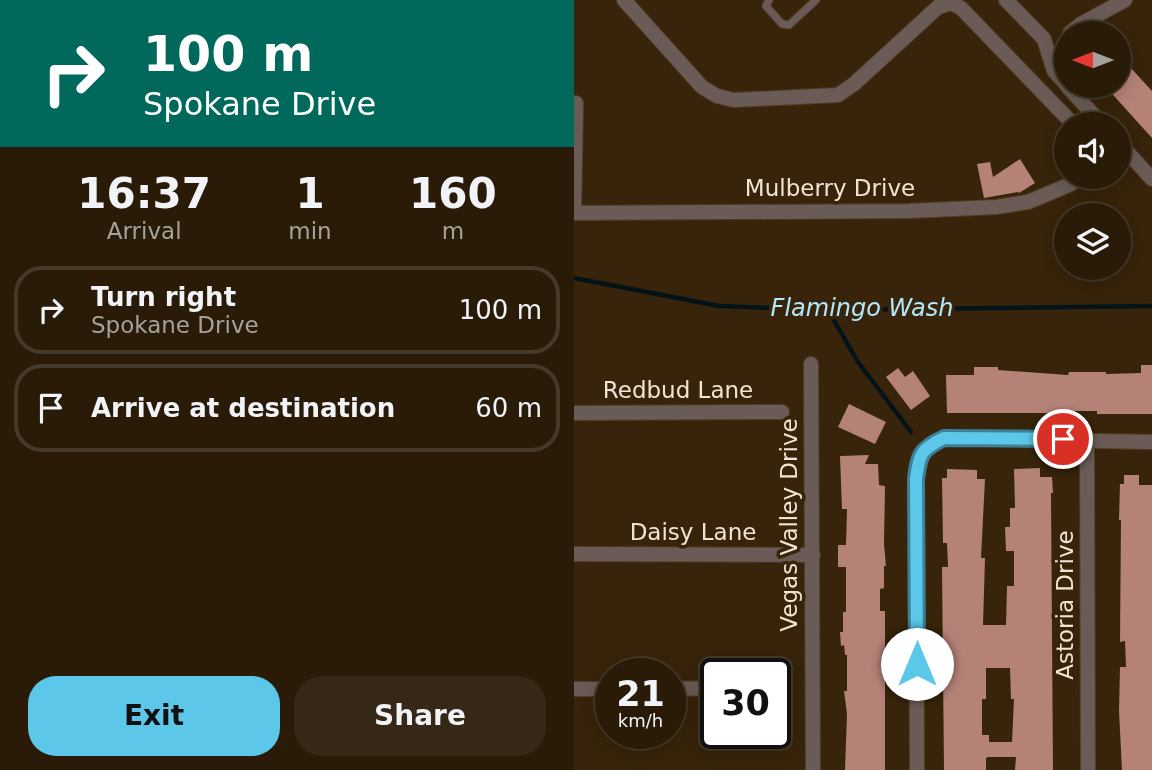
<!DOCTYPE html>
<style>
body{margin:0;font-family:"DejaVu Sans",sans-serif;background:#352816;color:#f1f3f6;height:100vh;display:flex;flex-direction:column;font-size:26px;white-space:nowrap}
*{box-sizing:border-box;margin:0}
p{font-size:23px;color:#a5a19c}
.icon{flex:none;width:38px;height:38px;fill:none;stroke:currentColor;stroke-width:2;stroke-linecap:round;stroke-linejoin:round}
.map{position:relative;flex:1;overflow:hidden}
.details{display:flex;flex-direction:column;background:#291b08;width:574px}
.details>*{flex:none}
.hud{background:#00695c;color:#fff;overflow:hidden}
.needle{width:46px;rotate:270deg}
.fabs{position:absolute;left:480px;top:21px;display:grid;gap:14px}
.fabs a{display:grid;place-items:center;width:77px;height:77px;border-radius:50%;background:#291b08;box-shadow:0 4px 18px #0003,0 0 0 2px #453929;font-size:35px}
.speed{position:absolute;left:21px;top:658px;display:flex;gap:14px;font-size:35px;font-weight:700;text-align:center}
.speed>*{display:grid;place-content:center;width:91px;height:91px;border-radius:50%;background:#291b08;box-shadow:0 4px 18px #0003,0 0 0 2px #453929;line-height:1}
.speed small{font-size:18px;font-weight:400}
.speed .limit{border:4px solid #111;border-radius:10px;background:#fff;color:#111}
.pin{position:absolute;display:grid;place-items:center;width:60px;height:60px;color:#fff;margin:-30px;border:4px solid #fff;border-radius:50%;box-shadow:0 2px 7px #0007}
.me{position:absolute;width:77px;margin:-38px;rotate:0deg;stroke-linejoin:round;filter:drop-shadow(0 0 5px #0008)}
.turn{display:flex;align-items:center;gap:24px;height:147px;padding:0 28px;font-size:32px}
.turn .icon{width:91px;height:91px;stroke-width:2.5}
.turn b{display:block;font-size:49px;line-height:60px}
.eta{display:flex;justify-content:space-evenly;align-items:center;height:119px;text-align:center}
.eta b{font-size:42px;font-weight:800;line-height:49px}
.cta{display:flex;gap:14px;margin-top:auto;padding:14px 28px}
.cta a{flex:1;height:80px;border-radius:28px;background:#5cc7e8;color:#111;font-size:28px;font-weight:800;line-height:80px;text-align:center}
.cta a+a{background:#352816;color:#f1f3f6}
ul{padding:0;list-style:none}
li{display:flex;align-items:center;gap:21px;height:88px;margin:0 14px 10px;padding:0 14px;border:4px solid #453929;border-radius:28px}
li div{flex:1}
li b{display:block;font-size:26px}
li em{font-style:normal}
main{display:flex;flex:1;min-height:0}
.map>svg:first-child{display:block}
</style>
<main>
<section class="details">
<div class="hud">
<div class="turn"><svg class="icon" aria-label="right" viewBox="0 0 24 24"><path d="M7 20v-9h11M14 6l5 5-5 5"/></svg><div><b>100 m</b>Spokane Drive</div></div>
</div>
<div class="eta">
<div><b>16:37</b><p>Arrival</p></div>
<div><b>1</b><p>min</p></div>
<div><b>160</b><p>m</p></div>
</div>
<ul>
<li><svg class="icon" aria-label="right" viewBox="0 0 24 24"><path d="M7 20v-9h11M14 6l5 5-5 5"/></svg><div><b>Turn right</b><p>Spokane Drive</p></div><em>100 m</em></li>
<li><svg class="icon" aria-label="arrive" viewBox="0 0 24 24"><path d="M6 21V4h12l-3 4 3 4H6"/></svg><div><b>Arrive at destination</b></div><em>60 m</em></li>
</ul>
<div class="cta"><a>Exit</a><a>Share</a></div>
</section>
<div class="map">
<svg width="578" height="770" viewBox="0 0 578 770">
<rect width="100%" height="100%" fill="#37240a"/>
<g fill="none" stroke-linecap="round" stroke-linejoin="round">
<g stroke="#031318" stroke-width="4.5">
<path d="M0 278 145 306 254 310 578 306"/>
<path d="M254 310 284 362 337 432"/>
</g>
</g>
<g fill="#b58278" fill-rule="evenodd">
<path d="M544 54 578 91V138L531 86H544Z"/>
<path d="M446 159 461 183 445 193 444 192 410 198 403 164 416 162 419 177Z"/>
<path d="M567 365H578V414H523V411H477V413H373L372 375H400V367H424V370L494 375 495 372H532V374L567 373Z"/>
<path d="M324 368 331 377 339 371 356 396 337 410 312 377Z"/>
<path d="M275 404 312 422 301 444 264 427Z"/>
<path d="M295 455 291 464H304L305 485 311 486 310 544 312 566H310V588L306 589V611H311V770H271L273 714 270 691H273V655H271L270 645 267 646 266 632H269V612H272V567H264V545H272L273 509H268L266 456Z"/>
<path d="M466 468V477H478L479 493H477L479 770H441L442 757H414L412 758V770H370L368 567H374L373 543H369L368 478H373V469L403 470V479H411L407 558H411L409 625H432L433 586H440V551H432L431 527H436V508H441L440 469ZM412 668H436L437 699H440L438 742H415V735H408V699H412Z"/>
<path d="M550 475H565V485H578V770H548L545 711 546 667H552L551 641 546 642 547 520H545L546 484H550Z"/>
</g>
<g fill="none" stroke-linecap="round" stroke-linejoin="round">
<defs>
<path id="lane" d="M195 0 192 6 208 24 215 25 242 0"/>
<g id="street">
<path d="M50 0 128 87 143 96 160 100 264 95 280 84 364 7 377 3 387 8 499 124"/>
<path d="M432 0 470 39 480 71 492 84"/>
<path d="M496 33 507 24 551 0"/>
<path d="M493 86 528 124"/>
<path d="M544 142 578 179"/>
<path d="M0 212 2 103"/>
<path d="M0 213 335 211 422 207 454 202 497 184 506 177"/>
<path d="M237 364 239 770"/>
<path d="M0 413 208 412"/>
<path d="M513 439 514 770"/>
<path d="M0 554 239 555"/>
<path d="M201 688H210"/>
<path d="M0 689H37"/>
<path d="M96 689 142 688"/>
<path d="M343 770 342 479C345 454 347 449 370 438L578 442"/>
</g>
</defs>
<use href="#lane" stroke="#513f26" stroke-width="9"/>
<use href="#street" stroke="#513f26" stroke-width="16"/>
<use href="#lane" stroke="#6a5b56" stroke-width="7"/>
<use href="#street" stroke="#6a5b56" stroke-width="14"/>
</g>
<g fill="none" stroke-linecap="round" stroke-linejoin="round">
<defs>
<path id="route" d="M343 664 342 479C345 454 347 449 370 438L489 439"/>
</defs>
<use href="#route" stroke="#3c8197" stroke-width="18"/>
<use href="#route" stroke="#5cc7e8" stroke-width="12"/>
</g>
<g text-anchor="middle" stroke-width="7" stroke-linejoin="round" paint-order="stroke">
<g font-size="23" fill="#f0e4d5" stroke="#37240a">
<text x="256" y="196">Mulberry Drive</text>
<text x="104" y="398">Redbud Lane</text>
<text transform="translate(215 525) rotate(-90)" y="8">Vegas Valley Drive</text>
<text x="119" y="540">Daisy Lane</text>
<text transform="translate(491 605) rotate(-90)" y="8">Astoria Drive</text>
</g>
<g font-size="24" font-style="italic" fill="#b3e7f8" stroke="#37240a">
<text x="288" y="316">Flamingo Wash</text>
</g>
</g>
</svg>
<div class="fabs">
<a><svg class="needle" viewBox="-14 -14 28 28"><path d="M0-13l5 13h-10z" fill="#e53935"/><path d="M0 13l5-13h-10z" fill="#a5a19c"/></svg></a>
<a><svg class="icon" aria-label="sound" viewBox="0 0 24 24"><path d="M4 9h4l5-4v14l-5-4H4zM17 9q2 3 0 6"/></svg></a>
<a><svg class="icon" aria-label="layers" viewBox="0 0 24 24"><path d="M12 4l9 5-9 5-9-5zM3 14l9 5 9-5"/></svg></a>
</div>
<div class="speed"><div>21<small>km/h</small></div><div class="limit">30</div></div>
<div class="pin" style="left:489px;top:439px;background:#d93025"><svg class="icon" aria-label="arrive" viewBox="0 0 24 24"><path d="M6 21V4h12l-3 4 3 4H6"/></svg></div>
<svg class="me" style="left:343px;top:664px" viewBox="-20 -20 40 40"><circle r="19" fill="#fff"/><path d="M0-13L10 11 0 6-10 11z" fill="#5cc7e8"/></svg>
</div>
</main>
